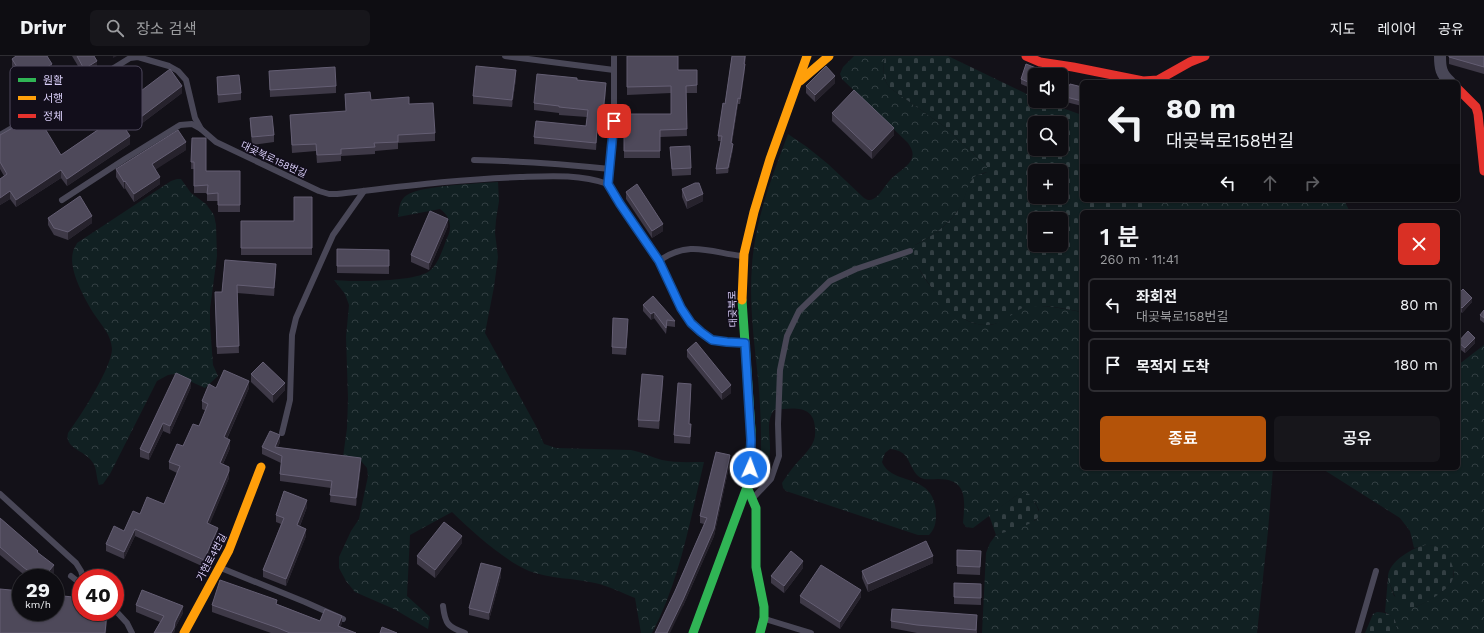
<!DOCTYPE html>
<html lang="ko">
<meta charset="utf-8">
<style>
body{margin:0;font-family:"Work Sans","Noto Sans KR",sans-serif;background:#17161b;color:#f1f3f6;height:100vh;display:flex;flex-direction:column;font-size:15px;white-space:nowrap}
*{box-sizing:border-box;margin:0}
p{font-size:13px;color:#9b9c9f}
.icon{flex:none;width:22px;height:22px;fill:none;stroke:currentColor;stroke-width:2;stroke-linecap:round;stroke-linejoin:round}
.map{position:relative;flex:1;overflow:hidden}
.side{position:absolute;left:1080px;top:154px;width:380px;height:260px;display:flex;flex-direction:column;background:#0e0d12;border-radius:6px;box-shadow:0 1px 3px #0004,0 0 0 1px #2e2d32}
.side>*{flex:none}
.hud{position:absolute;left:1080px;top:24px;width:380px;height:122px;border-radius:6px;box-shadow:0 1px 3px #0004,0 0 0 1px #2e2d32;background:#0e0d12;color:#f1f3f6;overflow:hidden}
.controls{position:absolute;left:1028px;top:12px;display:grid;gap:8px}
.controls a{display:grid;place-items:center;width:40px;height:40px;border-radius:6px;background:#0e0d12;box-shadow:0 1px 3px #0004,0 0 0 1px #2e2d32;font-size:20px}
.speed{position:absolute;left:12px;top:513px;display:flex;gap:8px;font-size:20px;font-weight:700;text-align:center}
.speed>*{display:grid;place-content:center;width:52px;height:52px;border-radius:50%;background:#0e0d12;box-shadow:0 1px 3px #0004,0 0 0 1px #2e2d32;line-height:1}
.speed small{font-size:10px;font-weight:400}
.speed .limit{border:6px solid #d22;background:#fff;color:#111}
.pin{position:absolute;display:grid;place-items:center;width:34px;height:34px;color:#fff;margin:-17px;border-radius:8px;box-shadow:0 2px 6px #0006}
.me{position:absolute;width:44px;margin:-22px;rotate:2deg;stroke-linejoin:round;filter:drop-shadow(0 0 3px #0008)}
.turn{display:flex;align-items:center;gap:14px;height:84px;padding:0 20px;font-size:18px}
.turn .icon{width:52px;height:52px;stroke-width:2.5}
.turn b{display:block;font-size:28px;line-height:34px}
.lanes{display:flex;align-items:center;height:38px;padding:0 20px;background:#0003;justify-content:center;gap:20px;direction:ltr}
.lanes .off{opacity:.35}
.round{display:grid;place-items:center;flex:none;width:42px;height:42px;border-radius:6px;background:#17161b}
.head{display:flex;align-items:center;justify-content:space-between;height:68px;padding:0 20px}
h1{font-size:24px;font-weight:600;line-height:30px}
.action{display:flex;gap:8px;margin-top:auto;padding:8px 20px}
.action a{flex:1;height:46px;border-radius:6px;background:#b45309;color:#fff;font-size:16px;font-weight:600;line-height:46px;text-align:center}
.action a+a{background:#17161b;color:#f1f3f6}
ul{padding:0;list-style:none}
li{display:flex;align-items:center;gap:12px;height:54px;margin:0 8px 6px;padding:0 12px;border:2px solid #2e2d32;border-radius:6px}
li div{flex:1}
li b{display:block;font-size:15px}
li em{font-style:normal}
header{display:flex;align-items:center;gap:24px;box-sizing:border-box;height:56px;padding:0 20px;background:#0e0d12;border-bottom:1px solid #2e2d32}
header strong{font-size:19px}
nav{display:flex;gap:22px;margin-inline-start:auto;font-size:14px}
.search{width:280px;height:36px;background:#17161b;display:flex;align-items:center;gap:10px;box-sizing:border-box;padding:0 14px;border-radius:6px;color:#9b9c9f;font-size:15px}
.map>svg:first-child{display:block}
</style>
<header>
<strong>Drivr</strong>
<div class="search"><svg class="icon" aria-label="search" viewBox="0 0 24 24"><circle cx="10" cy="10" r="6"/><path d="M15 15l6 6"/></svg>장소 검색</div>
<nav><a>지도</a><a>레이어</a><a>공유</a></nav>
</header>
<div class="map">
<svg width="1484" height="577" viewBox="0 0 1484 577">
<defs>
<pattern id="forest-crowns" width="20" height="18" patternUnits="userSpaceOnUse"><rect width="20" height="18" fill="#112022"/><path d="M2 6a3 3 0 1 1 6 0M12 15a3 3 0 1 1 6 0" fill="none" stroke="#333f43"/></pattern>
<pattern id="cemetery-stones" width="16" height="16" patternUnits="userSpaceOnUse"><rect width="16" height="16" fill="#112022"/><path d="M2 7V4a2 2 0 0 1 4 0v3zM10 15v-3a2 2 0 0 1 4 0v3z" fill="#333f43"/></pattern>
</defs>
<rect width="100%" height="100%" fill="#131118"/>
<g fill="url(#forest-crowns)">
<path d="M854 0H885C883 11 882 23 890 32L945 71 987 110V116C984 117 979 118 976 120 966 129 966 143 959 153 948 169 932 181 915 189 915 193 914 198 915 201 919 222 948 253 966 264 971 267 981 269 987 269 1003 269 1011 255 1025 251 1038 247 1068 254 1082 256V412H1273L1268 475 1257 577H982L986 497 990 487 996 479 1036 464 1039 459V454L1035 446 1017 439 973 472 966 471 963 467C965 444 968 423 938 423 930 423 923 425 917 419 907 407 910 395 890 393L885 397 882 406C892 431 936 415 936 459 936 466 935 473 929 479H918L786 435 783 432 782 427C786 421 790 415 795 409 799 404 805 399 809 393 814 387 816 380 815 372 814 348 792 352 774 354 766 365 770 379 770 392 770 401 768 409 767 418L760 422C762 388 761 355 758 322 754 285 749 247 752 209 755 164 772 120 788 78L807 91 828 108 864 142C867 144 870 145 873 143 880 140 885 129 890 124 896 117 909 111 912 102 914 96 911 92 908 87L842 23 840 18 843 11Z"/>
<path d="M177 123H181L191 137 206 148 214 159 216 169 217 200 210 253V268L213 309 218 320 205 332 174 318 168 319 157 325 110 418 103 428 99 429C96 421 97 413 93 407 86 394 64 393 68 377 80 361 112 311 112 293 111 278 102 270 94 258 85 243 68 214 73 196 73 193 76 190 77 187L171 125Z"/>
<path d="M498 126 499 145 496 164 495 177 498 201 494 231 485 277 536 370 544 388 556 392 631 394C642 396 651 401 662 404 675 407 690 406 704 406 690 464 680 524 652 577H641L635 542C622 537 609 530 595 527 574 522 550 523 529 515 502 503 473 476 452 456L410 479 407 540 430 561 428 573 394 553 355 536 346 525 339 512V501L351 475 359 463 368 420 367 412 361 405 354 402 343 401 347 372 348 343 346 281 349 249 345 238 334 224C354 226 411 226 428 216 438 210 443 192 447 182 453 171 450 160 440 153L398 161C399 153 399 144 407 139 419 130 480 127 498 126Z"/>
<path d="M1149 144H1196C1202 147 1211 148 1216 144H1344L1350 156H1149Z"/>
<path d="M1484 289V577H1396C1397 565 1395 562 1385 556L1388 522 1394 540 1416 551C1428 545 1462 528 1452 511 1447 504 1440 497 1434 490L1428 489 1414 492 1410 475 1400 462 1321 412H1458V309Z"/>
</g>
<g fill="url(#cemetery-stones)" fill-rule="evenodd">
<path d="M885 0H948L1035 42V45H1043L1082 59V144H1149V156H1082V256C1066 253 1043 248 1027 251 1017 252 1010 262 1001 266 971 278 944 251 929 228 921 216 911 204 915 189 932 181 951 167 960 151 966 141 966 127 976 120 979 118 984 118 987 116V110L945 71 890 32C882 23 883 12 885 0ZM1035 67H1061V93H1035ZM1035 115H1061V141H1035ZM1035 163H1061V189H1035Z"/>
<path d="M1023 437 1029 438C1034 445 1038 451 1040 459 1031 471 1010 474 996 479L989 459 1017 439Z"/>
<path d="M1428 489C1432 489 1436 490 1439 492 1450 498 1458 516 1451 527 1446 535 1420 552 1410 552 1407 552 1404 550 1402 548 1397 545 1394 539 1392 533 1391 530 1388 525 1388 522 1387 506 1414 490 1428 489Z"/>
<path d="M1377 556C1392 557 1398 562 1396 577H1365L1373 558Z"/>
</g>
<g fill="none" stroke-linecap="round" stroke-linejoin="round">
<g stroke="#494757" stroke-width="6">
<path d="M505 0 614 14"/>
<path d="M0 79 83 31 130 2 138 1 169 10 178 15 186 24 195 62 201 73 216 86 319 135 329 138H337C398 131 459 123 520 121 550 120 579 118 608 128L620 148 659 205 675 241 691 267 701 276 713 283 727 286 743 287"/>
<path d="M474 104C520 105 564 108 610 113"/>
<path d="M608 128 614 51V0"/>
<path d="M62 144 125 103 180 69 192 68 201 73"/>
<path d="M659 205C688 184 710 196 741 200"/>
<path d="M282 377 290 344 292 279 296 262 333 179 364 135"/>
<path d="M0 438 76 507 81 515 83 522"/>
<path d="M754 441 771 423 779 400 778 368 780 314 787 280 799 255 830 225 856 213 910 195"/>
<path d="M221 512 305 546 343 563"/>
<path d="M71 520 81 528"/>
<path d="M443 550C445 568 448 571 465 577"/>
<path d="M115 554 127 567 132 577"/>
<path d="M765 563 811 577"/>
<path d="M1358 577 1376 515"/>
</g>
<path stroke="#494757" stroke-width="12" d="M1440 0C1440 12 1441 18 1450 26"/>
<g stroke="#30b455" stroke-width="9">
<path d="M747 431 756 452V511L764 551V562L760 577"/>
<path d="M693 577 747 431 750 402 751 374 742 244"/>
</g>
<g stroke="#ff9f0a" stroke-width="9">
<path d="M800 25 829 0"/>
<path d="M742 244 744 198 754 156 770 103 807 0"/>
<path d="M184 577 229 494 261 411"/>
</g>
<g stroke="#e5322d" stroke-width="9">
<path d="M1026 0 1040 6 1073 11 1143 25 1158 24 1190 6 1205 0"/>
<path d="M1458 33 1476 51 1478 58 1484 115"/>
</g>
</g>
<g fill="#3e3947">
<path d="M72 0H94L97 12 84 20Z"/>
<path d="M627 0 678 14H697V37H686L687 80 660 81V102H624V81H627L671 58V37L627 39Z"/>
<path d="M732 0H746L745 8V13L740 48H738L732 87 733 93 728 117 716 118V113L721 85H718V80L725 48Z"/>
<path d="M1449 0H1484V18L1449 8Z"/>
<path d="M12 3 52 16 39 23V27L27 34 12 10Z"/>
<path d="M1026 8 1049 17V19H1035V34L1021 28V23Z"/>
<path d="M269 15 336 30V37L270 41Z"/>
<path d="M217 21 241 37V44L218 47 217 28Z"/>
<path d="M516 22 512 51 473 48V40Z"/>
<path d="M577 24 606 34 603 65 598 64 596 94 534 88V81L586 70 587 61 559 59V57L534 54V47Z"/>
<path d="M835 27 815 46 806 37V30Z"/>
<path d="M1061 28 1069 30 1082 31V50L1066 46V45L1061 43Z"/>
<path d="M83 33 114 56 130 88 67 130 61 122 16 151 10 143 0 149V123L4 120 0 113V79L61 99 102 71 83 40Z"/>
<path d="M182 37 141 68 129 52V44Z"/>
<path d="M345 38 371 44 409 48 435 77V85L398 87V93L375 95V98L341 100V105L317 107 316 95 292 97 290 59 346 56Z"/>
<path d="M832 57 894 79 872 103 832 65Z"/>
<path d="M250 62 274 79V86L252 89 250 69Z"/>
<path d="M192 82 206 115H240V156H218V145H207V137H194V113H191Z"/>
<path d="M670 91 691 112V119L672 120Z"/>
<path d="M186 94 155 113 160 128 134 146 125 132 124 133 116 121V113Z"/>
<path d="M682 133 703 145 687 153 682 141Z"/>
<path d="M626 136 663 175 652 182 626 143Z"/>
<path d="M312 141V199H241V165H294Z"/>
<path d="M48 162 92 167 68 184 54 179 48 169Z"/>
<path d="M448 170 429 214 411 206V199Z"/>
<path d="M337 193 389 194V218L337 217Z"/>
<path d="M225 204 276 215 274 240 237 237 239 297 217 298 215 244 222 236Z"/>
<path d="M1458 238 1472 246 1462 257 1458 253Z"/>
<path d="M643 249 675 265V271L667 270 666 278 654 262 651 264 643 255Z"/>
<path d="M1484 254V267L1480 264V259Z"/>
<path d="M628 271 626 299 612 298V291Z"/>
<path d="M1458 286 1475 287 1465 297 1461 294V297L1458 300Z"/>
<path d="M687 294 731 337 722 344 687 301Z"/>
<path d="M251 318 285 334 273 347 251 326Z"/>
<path d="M663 327 659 373 638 371V364Z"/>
<path d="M191 331 170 378 163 375 149 404 140 401V393Z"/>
<path d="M216 332H249L227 383 230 392 223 408 229 411V422L209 469 218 480 204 511 135 480 124 503 106 495V488L124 475 140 458 164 448 177 417 169 413V406L199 370 206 355 202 353V345Z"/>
<path d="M691 336 689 368 691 376 690 388 674 387V379Z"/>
<path d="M280 386 278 391 361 409 356 450 330 446 331 432 280 425V418L281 407 262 398V391Z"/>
<path d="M730 406 714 480 683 550 675 535 704 468 700 467V460Z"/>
<path d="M307 451 300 470 306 480 286 530 263 521V514L281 468 276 466V459Z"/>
<path d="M0 462 38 497 54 516 49 522H28L0 499Z"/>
<path d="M462 487 435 522 417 508V500Z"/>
<path d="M957 494 981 495 980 519 957 518Z"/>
<path d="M933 507 868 536 862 522V515Z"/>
<path d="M803 512 784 537 771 527V520Z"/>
<path d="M501 520 489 564 469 559V552Z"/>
<path d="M954 527 981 528V549L954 548Z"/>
<path d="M800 540 861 541 840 573 800 547Z"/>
<path d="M277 548 320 565 342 567 340 571 356 577H271L212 556V549Z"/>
<path d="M136 549 183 557 175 572 174 577H154L160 566 136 556Z"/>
<path d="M891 565 977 566V577H917L891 572Z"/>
</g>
<g fill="#26222c">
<path d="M113 0H117L113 2Z"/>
<path d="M97 5V12L84 20V13Z"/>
<path d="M52 8V16L39 23V27L27 34V27L38 17Z"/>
<path d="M745 8V13L740 48V43Z"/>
<path d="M516 14V22L512 51V44Z"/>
<path d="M835 20V27L815 46V39Z"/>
<path d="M606 27V34L603 65V57Z"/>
<path d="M182 30V37L141 68V61Z"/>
<path d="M738 42V48L731 93V87Z"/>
<path d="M114 49V56L111 51Z"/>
<path d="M598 57V64L596 94V87Z"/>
<path d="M894 72V79L872 103V95Z"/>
<path d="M130 80V88L67 130V123Z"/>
<path d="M186 86V94L152 116V108Z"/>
<path d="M733 88V93L728 117V112Z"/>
<path d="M61 114V122L16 151V144Z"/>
<path d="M160 121V128L134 146V138Z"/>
<path d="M125 125V132L124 133V126Z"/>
<path d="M10 135V143L0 149V142Z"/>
<path d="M703 138V145L687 153V145Z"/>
<path d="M92 160V167L68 184V176Z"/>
<path d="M448 163V170L429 214V207Z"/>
<path d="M663 168V175L652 182V175Z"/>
<path d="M276 208V215L274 240V232Z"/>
<path d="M1472 242V246L1462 257V252Z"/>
<path d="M654 256V262L651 264V258Z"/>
<path d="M1475 282V287L1465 297V292Z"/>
<path d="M1461 292V297L1458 300V295Z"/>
<path d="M663 320V327L659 373V365Z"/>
<path d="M191 324V331L170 378V370Z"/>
<path d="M249 325V332L224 389V381Z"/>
<path d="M285 327V334L273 347V339Z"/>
<path d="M731 329V337L722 344V337Z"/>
<path d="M163 367V375L149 404V397Z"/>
<path d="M691 368V376L690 388V381Z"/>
<path d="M280 379V386L275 398V391Z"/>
<path d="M230 384V392L220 414V407Z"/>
<path d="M730 399V406L714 480 683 550 670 577H667Z"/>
<path d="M361 402V409L356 450V442Z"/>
<path d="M229 415V422L207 475V467Z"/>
<path d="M307 444V451L297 477V469Z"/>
<path d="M218 472V480L204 511V504Z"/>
<path d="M135 473V480L124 503V496Z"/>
<path d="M306 473V480L286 530V523Z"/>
<path d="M462 480V487L435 522V514Z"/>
<path d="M933 500V507L868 536V528Z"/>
<path d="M803 505V512L784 537V530Z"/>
<path d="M54 509V516L49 522H44V521Z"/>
<path d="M501 512V520L489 564V557Z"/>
<path d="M861 534V541L840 573V566Z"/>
<path d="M183 550V557L175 572 174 577H171L175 566Z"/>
<path d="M107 556H108L106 577H105Z"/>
<path d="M342 560V567L338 577V570Z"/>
</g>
<g fill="#4e495a" stroke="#645e73">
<path d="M16 0H47L52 8 38 17 39 19 27 27 12 3Z"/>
<path d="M77 0H94L97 5 84 13Z"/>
<path d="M627 0H678V14H697V29L686 30 687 73 660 74V95H624V81H627V58H671V30L627 31Z"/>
<path d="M732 0H745L744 8H745L740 43 738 42 731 87 733 88 728 112 716 113 722 80H718L723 47 725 48Z"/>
<path d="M1449 0H1484V11L1449 1Z"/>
<path d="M1026 8 1049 17 1048 19H1035V29L1021 23Z"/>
<path d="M476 10 516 14 512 44 473 40Z"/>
<path d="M826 10 835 20 815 39 806 30Z"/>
<path d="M335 11 336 30 270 34 269 15Z"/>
<path d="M170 13 182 30 141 61 129 44Z"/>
<path d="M537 18 577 22V24L606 27 603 57H598L596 87 534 81 536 65 586 70 588 54 559 51V50L534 47Z"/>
<path d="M239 19 241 37 218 39 217 21Z"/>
<path d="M98 23 114 49 111 51 130 80 67 123 61 114 16 144 10 135 0 142V123L7 118 0 106V79L16 70 18 73 38 61 61 99 105 69 83 33Z"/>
<path d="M1061 28 1069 30 1070 28 1082 31V45L1066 41 1067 40 1061 38Z"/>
<path d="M854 34 894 72 872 95 832 57Z"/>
<path d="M370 36 371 44 409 41V48L433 47 435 77 398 79V86L374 87 375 91 341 93V98L317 99 316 88 292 89 290 59 346 55 345 38Z"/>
<path d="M272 60 274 79 252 81 250 62Z"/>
<path d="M178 74 186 86 152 108 160 121 134 138 125 125 124 126 116 113Z"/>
<path d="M192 82H206V115H240V149H218V137L207 138 208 129 194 130V106H191Z"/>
<path d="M690 90 691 112 672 113 670 91Z"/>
<path d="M695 127H699L703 138 687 145 682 133Z"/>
<path d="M637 128 663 168 652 175 626 136Z"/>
<path d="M80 140 92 160 68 176 54 172 48 162Z"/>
<path d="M294 141H312V192H241V165H294Z"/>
<path d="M430 155 448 163 429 207 411 199Z"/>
<path d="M337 193 389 194V210H337Z"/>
<path d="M225 204 276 208 274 232 237 229 239 290 217 291 215 236H222Z"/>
<path d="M1463 233 1472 242 1462 252 1458 248V238Z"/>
<path d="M653 240 675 265 667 264 666 272 654 256 651 258 643 249Z"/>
<path d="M1484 254V262L1480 259Z"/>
<path d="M613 262 628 263 626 292 612 291Z"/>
<path d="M1468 275 1475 282 1465 292 1458 286Z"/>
<path d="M696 286 731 329 722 337 687 294Z"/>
<path d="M1458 288 1461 292 1458 295Z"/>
<path d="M263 306 285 327 273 339 251 318Z"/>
<path d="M224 314 249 325 224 381 230 384 220 407 229 411V415L207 467 218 472 204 504 135 473 124 496 106 488 114 470 124 475 133 455 140 458 147 441 164 448 180 410 169 406 177 388 183 390 193 368 199 370 208 348 202 345 209 328 216 332Z"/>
<path d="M176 317 191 324 170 370 163 367 149 397 140 393Z"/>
<path d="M642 318 663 320 659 365 638 364Z"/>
<path d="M678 327 691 328 689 368H691L690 381 674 379Z"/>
<path d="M270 375 280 379 275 391 361 402 356 442 330 439 332 425 280 418 282 400 262 391Z"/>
<path d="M716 396 730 399 714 473 683 544 667 577H655L675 535 707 462 700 460Z"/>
<path d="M284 435 307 444 297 469 306 473 286 523 263 514 284 462 276 459Z"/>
<path d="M0 462 38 495 37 496 54 509 44 521 40 518 38 522 23 511 0 491Z"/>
<path d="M444 466 462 480 435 514 417 500Z"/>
<path d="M926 485 933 500 868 528 862 515Z"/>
<path d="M957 494 981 495 980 511 957 510Z"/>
<path d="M791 495 803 505 784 530 771 520Z"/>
<path d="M481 507 501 512 489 557 469 552Z"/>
<path d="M821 509 861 534 840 566 800 540Z"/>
<path d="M220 524 277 544 276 548 320 565 325 553 342 560 338 570 356 577H290L278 572 212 549Z"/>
<path d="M954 527 981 528V542L954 541Z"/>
<path d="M0 533 21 535V556H55V539L81 542V556H107L105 577H0Z"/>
<path d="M142 534 183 550 175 566 174 572 171 577H154L164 560 136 549Z"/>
<path d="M892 553 977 559 976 574 917 569 891 565Z"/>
<path d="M382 571 397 577H380Z"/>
</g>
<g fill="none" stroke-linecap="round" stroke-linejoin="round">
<defs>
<path id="route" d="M614 65 608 128 620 148 659 205 681 252 691 267 701 276 712 284 727 286 745 287 751 384 750 412"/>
</defs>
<use href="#route" stroke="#114b97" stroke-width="10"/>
<use href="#route" stroke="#1a73e8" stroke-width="7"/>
</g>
<g text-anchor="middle" stroke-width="3.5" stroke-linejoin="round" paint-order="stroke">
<g font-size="10" fill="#d9cef8" stroke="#120e1b">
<text transform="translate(274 103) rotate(25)" y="4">대곶북로158번길</text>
<text transform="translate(732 253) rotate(-92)" y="4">대곶북로</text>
<text transform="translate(211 501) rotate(-62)" y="4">가현로4번길</text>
</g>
</g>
<rect x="10" y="10" width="132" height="64" rx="6" fill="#120e1b" stroke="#4e485d" stroke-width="1"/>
<rect x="18" y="22" width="18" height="4" fill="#30b455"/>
<rect x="18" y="40" width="18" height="4" fill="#ff9f0a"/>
<rect x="18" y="58" width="18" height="4" fill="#e5322d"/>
<g font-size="11" fill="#d9cef8">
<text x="43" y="28">원활</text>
<text x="43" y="46">서행</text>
<text x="43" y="64">정체</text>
</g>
</svg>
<div class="controls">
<a><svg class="icon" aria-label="sound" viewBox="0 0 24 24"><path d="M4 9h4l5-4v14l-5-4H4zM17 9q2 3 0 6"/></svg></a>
<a><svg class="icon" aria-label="search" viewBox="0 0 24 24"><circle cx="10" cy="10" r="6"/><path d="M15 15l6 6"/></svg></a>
<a>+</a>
<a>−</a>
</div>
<div class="speed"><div>29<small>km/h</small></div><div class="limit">40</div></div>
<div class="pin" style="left:614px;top:65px;background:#d93025"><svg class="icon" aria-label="arrive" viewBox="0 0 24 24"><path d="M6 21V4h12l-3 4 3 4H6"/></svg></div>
<svg class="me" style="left:750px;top:412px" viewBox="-20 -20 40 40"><circle r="17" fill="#1a73e8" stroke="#fff" stroke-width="3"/><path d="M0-11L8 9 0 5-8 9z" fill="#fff"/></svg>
<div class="hud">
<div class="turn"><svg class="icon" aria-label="left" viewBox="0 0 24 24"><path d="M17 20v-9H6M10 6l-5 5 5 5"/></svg><div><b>80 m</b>대곶북로158번길</div></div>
<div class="lanes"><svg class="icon" aria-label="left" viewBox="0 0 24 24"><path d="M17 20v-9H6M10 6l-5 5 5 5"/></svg><svg class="icon off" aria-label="ahead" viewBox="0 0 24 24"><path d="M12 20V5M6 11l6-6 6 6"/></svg><svg class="icon off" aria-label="right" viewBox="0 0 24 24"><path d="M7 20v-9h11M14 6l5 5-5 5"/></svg></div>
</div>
<section class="side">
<div class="head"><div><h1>1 분</h1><p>260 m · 11:41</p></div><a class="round" style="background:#d93025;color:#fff"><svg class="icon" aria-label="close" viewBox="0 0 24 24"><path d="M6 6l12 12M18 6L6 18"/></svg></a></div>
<ul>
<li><svg class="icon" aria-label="left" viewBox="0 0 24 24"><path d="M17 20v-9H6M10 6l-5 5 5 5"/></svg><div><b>좌회전</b><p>대곶북로158번길</p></div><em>80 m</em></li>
<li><svg class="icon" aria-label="arrive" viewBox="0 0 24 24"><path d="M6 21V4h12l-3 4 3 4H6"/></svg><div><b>목적지 도착</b></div><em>180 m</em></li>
</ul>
<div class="action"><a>종료</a><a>공유</a></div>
</section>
</div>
